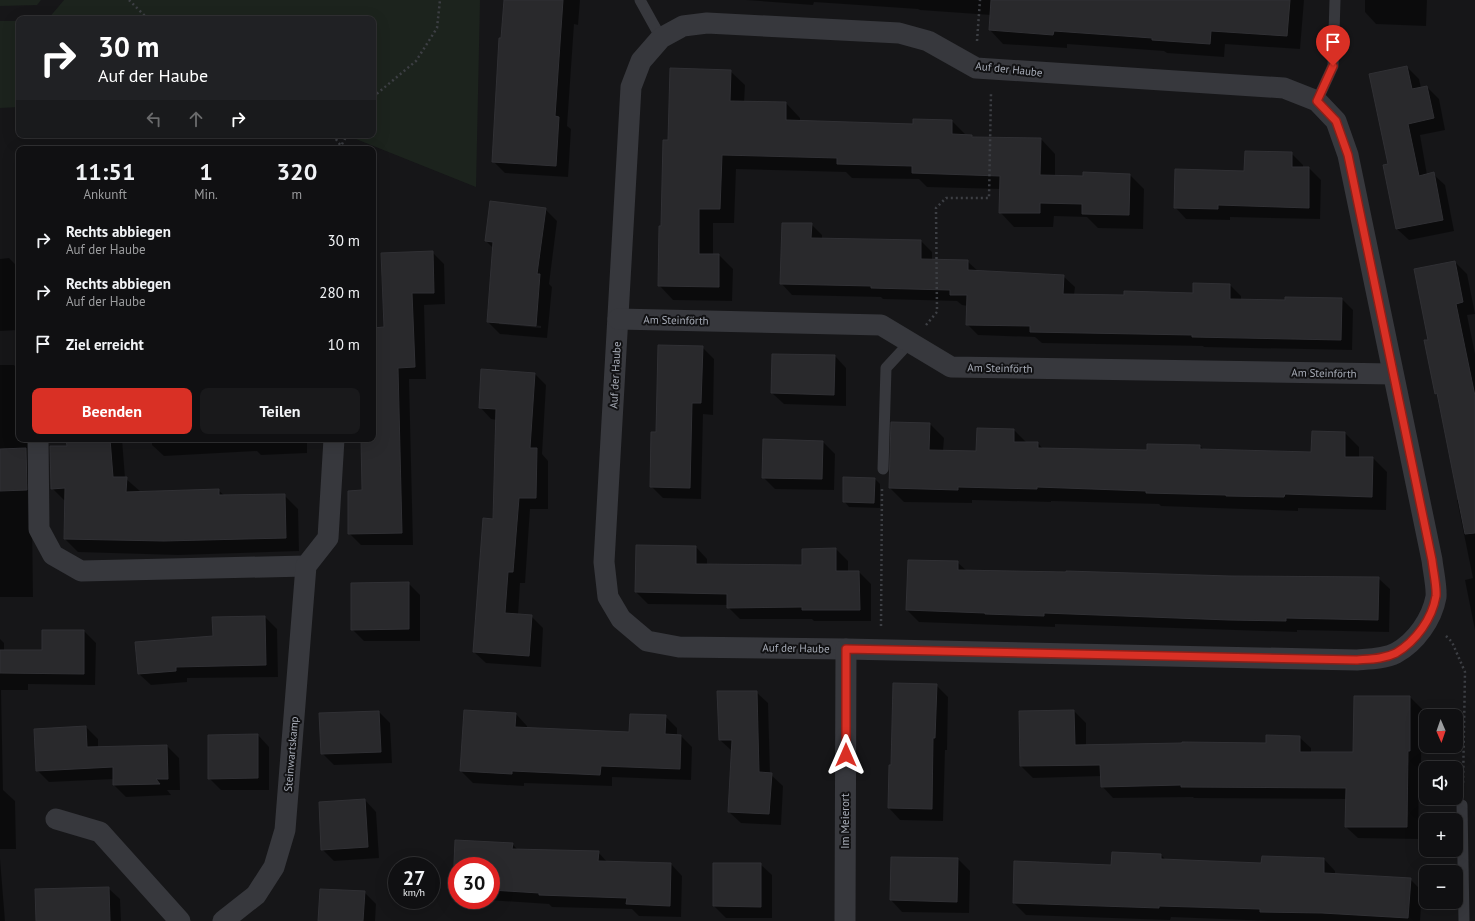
<!DOCTYPE html>
<html lang="de">
<meta charset="utf-8">
<style>
body{margin:0;font-family:"PT Sans",sans-serif;background:#19191b;color:#f1f3f6;height:100vh;display:flex;flex-direction:column;font-size:15px;white-space:nowrap}
*{box-sizing:border-box;margin:0}
p{font-size:13px;color:#9c9d9f}
.icon{flex:none;width:22px;height:22px;fill:none;stroke:currentColor;stroke-width:2;stroke-linecap:round;stroke-linejoin:round}
.map{position:relative;flex:1;overflow:hidden}
.drawer{position:absolute;left:16px;top:146px;width:360px;height:296px;display:flex;flex-direction:column;background:#101012;border-radius:8px;box-shadow:0 4px 16px #0002,0 0 0 1px #303032}
.drawer>*{flex:none}
.banner{position:absolute;left:16px;top:16px;width:360px;height:122px;border-radius:8px;box-shadow:0 4px 16px #0002,0 0 0 1px #303032;background:#202124;color:#fff;overflow:hidden}
.needle{width:26px;rotate:178deg}
.buttons{position:absolute;left:1419px;top:709px;display:grid;gap:8px}
.buttons a{display:grid;place-items:center;width:44px;height:44px;border-radius:8px;background:#101012;box-shadow:0 4px 16px #0002,0 0 0 1px #303032;font-size:20px}
.speed{position:absolute;left:388px;top:857px;display:flex;gap:8px;font-size:20px;font-weight:700;text-align:center}
.speed>*{display:grid;place-content:center;width:52px;height:52px;border-radius:50%;background:#101012;box-shadow:0 4px 16px #0002,0 0 0 1px #303032;line-height:1}
.speed small{font-size:10px;font-weight:400}
.speed .limit{border:6px solid #d22;background:#fff;color:#111}
.pin{position:absolute;display:grid;place-items:center;width:34px;height:34px;color:#fff;margin:-41px -17px;border-radius:50% 50% 50% 0;rotate:-45deg;box-shadow:0 0 4px #0007}
.pin .icon{rotate:45deg}
.me{position:absolute;width:44px;margin:-22px;rotate:0deg;stroke-linejoin:round;filter:drop-shadow(0 0 3px #0008)}
.turn{display:flex;align-items:center;gap:14px;height:84px;padding:0 16px;font-size:18px}
.turn .icon{width:52px;height:52px;stroke-width:2.5}
.turn b{display:block;font-size:28px;line-height:34px}
.lanes{display:flex;align-items:center;height:38px;padding:0 16px;background:#0003;justify-content:center;gap:20px;direction:ltr}
.lanes .off{opacity:.35}
.eta{display:flex;justify-content:space-evenly;align-items:center;height:68px;text-align:center}
.eta b{font-size:24px;font-weight:700;line-height:28px}
.primary-button{display:flex;gap:8px;margin-top:auto;padding:8px 16px}
.primary-button a{flex:1;height:46px;border-radius:8px;background:#d93025;color:#fff;font-size:16px;font-weight:700;line-height:46px;text-align:center}
.primary-button a+a{background:#19191b;color:#f1f3f6}
ul{padding:0;list-style:none}
li{display:flex;align-items:center;gap:12px;height:52px;padding:0 16px}
li div{flex:1}
li b{display:block;font-size:15px}
li em{font-style:normal}
.map>svg:first-child{display:block}
</style>
<div class="map">
<svg width="1475" height="921" viewBox="0 0 1475 921">
<rect width="100%" height="100%" fill="#161618"/>
<g fill="#1c231d">
<path d="M0 0H41L37 5 0 6Z"/>
<path d="M64 0H480L476 187 346 135H373V19H48Z"/>
<path d="M0 21H19V107L0 108Z"/>
</g>
<g fill="#0007" fill-rule="evenodd">
<path d="M505 0H580L578 25 574 24 567 126 571 129 568 177 505 173 493 161Z"/>
<path d="M746 0H1304L1300 49 1225 44 1224 57 1167 53 1164 51 1067 44V48L1003 44 990 30 991 15 920 10 918 9 814 2 813 5Z"/>
<path d="M1365 0H1427L1426 26 1376 24 1365 12Z"/>
<path d="M1407 67 1419 79 1421 88 1427 87 1439 99 1445 130 1420 135 1427 175 1433 174 1445 185 1454 231 1409 240 1397 229 1389 165Z"/>
<path d="M730 71 745 85 744 103H786L800 118V122L914 125 952 121 966 135 972 136 974 138 1041 139 1055 154V176L1084 177 1130 175 1144 189 1143 229 1098 228 1087 217 1054 216 1053 227H1014L1000 212 1001 189 927 187 919 179 852 178 846 172 736 169 734 223H713V255H719L733 269 732 301 673 300 659 285 669 141Z"/>
<path d="M1291 153 1303 165V168H1309L1321 180 1320 219 1230 217V220L1186 219 1175 207 1245 172Z"/>
<path d="M545 209 557 221 549 284 552 287 547 338 500 334 488 322 494 249 486 241ZM499 322 541 326V328L499 324Z"/>
<path d="M811 224 822 235V239L921 241 932 252V260L967 261 979 272 1063 276 1075 287 1074 295 1125 296 1194 294 1230 285 1241 296V300L1286 301V298L1342 299 1353 310 1352 350 1204 347 1203 346 1042 343 1035 337 978 335 967 324 968 306 962 305 957 301 883 299 881 297 792 295 781 283Z"/>
<path d="M432 252 444 264 445 304 424 305 426 379H409L413 545H361L349 533 363 491 362 439H373V329L385 328Z"/>
<path d="M9 258 15 264H19V330L0 331V259Z"/>
<path d="M1455 262 1467 274 1475 314 1467 315 1475 354V630L1465 580 1473 578 1457 500H1459L1438 395 1436 393 1429 340Z"/>
<path d="M702 347 714 359 713 415 703 414 701 499 663 498 651 486 657 433Z"/>
<path d="M835 356 846 368V406L784 404 772 393Z"/>
<path d="M0 365H14L19 370V439H31L33 597H0Z"/>
<path d="M535 374 546 385 542 454 548 461V509H530L525 583H520L518 615 531 616 543 628 541 667 486 663 474 652 494 520 497 420 491 419 480 407Z"/>
<path d="M930 424 944 438 943 451 977 452 1014 430 1027 443H1038L1043 449 1147 451 1200 446 1204 450 1312 453 1313 432 1345 433 1359 447V458H1373L1387 472 1386 510 1298 508V511L1161 506 1159 504 1051 501V502L972 500V503L904 502 890 488Z"/>
<path d="M67 439H122L125 478 141 492 218 490 225 496 284 495 298 509 299 551 178 555 78 552 65 539 66 502 52 488 68 447Z"/>
<path d="M152 439H307V453L261 455 257 451 164 456 152 445Z"/>
<path d="M823 442 835 454 834 490 775 489 763 477Z"/>
<path d="M875 479 880 484V508L849 507 844 501Z"/>
<path d="M696 547 707 559V565L803 566 836 549 848 561V572H859L871 584V621H814L812 619H740L728 607V605L648 604 636 592Z"/>
<path d="M957 562 967 571 1230 576 1378 578 1390 589 1389 632 1297 630V632L1055 624V627L919 622 907 610Z"/>
<path d="M408 583 420 595V641H364L352 629Z"/>
<path d="M265 617 277 629 278 677 187 678V682L151 685 139 674 214 636Z"/>
<path d="M43 631H84L96 643 95 685 28 684V690H1L3 790 15 801 16 849H0V639L4 643V651H43Z"/>
<path d="M936 685 948 697 947 750H945L943 821 900 820 889 808 892 766Z"/>
<path d="M756 692 768 703 770 774 783 786 781 825 741 823 729 812 732 751 720 740Z"/>
<path d="M1355 697H1410L1422 709 1421 763H1419L1418 839 1358 838 1346 827 1347 799 1194 798 1193 797 1113 798 1102 786V776L1033 778 1021 766 1074 711 1086 723V746L1267 744 1299 737 1311 748V753H1354Z"/>
<path d="M379 712 390 723 392 763 334 765 322 753Z"/>
<path d="M516 714 527 726V729L630 733 665 716 677 728V735L681 736 692 747 691 780 612 777V786L524 783V786L473 783 461 771Z"/>
<path d="M86 727 98 739V748L167 746 179 758 180 790H167L171 795 126 797 114 785V779L49 782 37 770Z"/>
<path d="M258 735 269 747V790H221L209 778Z"/>
<path d="M365 800 376 812 379 858 334 861 322 849Z"/>
<path d="M456 841 512 844 518 850 598 852 608 863 671 864 682 876 681 917 639 916 632 909 552 907 549 904 487 900H491V866H457V890L454 887Z"/>
<path d="M1161 855 1166 860 1262 864 1324 859 1335 871V875L1410 879 1422 891 1420 921H1270L1171 917 1170 920 1026 915 1014 903 1112 866Z"/>
<path d="M0 859 5 921H0Z"/>
<path d="M958 859 970 871 969 913 902 912 891 900Z"/>
<path d="M760 864 772 875V918H726L714 906Z"/>
<path d="M108 888 120 899 121 921H37Z"/>
<path d="M364 892 376 904 375 921H319Z"/>
</g>
<g fill="#29292c" stroke="#303034">
<path d="M504 0H563L555 116 559 117 556 166 492 162 499 38H501Z"/>
<path d="M991 0H1290L1287 36 1211 31 1210 44 1152 40V38L1054 31 1053 35 989 30Z"/>
<path d="M1407 66 1412 89 1427 86 1434 118 1408 124 1419 176 1434 172 1443 220 1396 229 1383 165 1388 164 1369 74Z"/>
<path d="M670 68 731 70 730 101 786 102V120L913 124V119L952 120V134L972 135V137L1041 138 1040 175 1083 176V172L1130 174 1129 215 1082 214V204L1040 203V213H999L1000 176 912 173V166L837 164V158L722 155 720 209H699V254H719V287L658 286 659 226H661L663 140H668Z"/>
<path d="M1245 151 1292 152V167H1309V208L1218 205V209L1174 208 1175 169 1244 171Z"/>
<path d="M490 201 546 208 537 274H540L536 326 487 322 493 242 485 241Z"/>
<path d="M782 223H812L811 238 921 240V259L968 260V270L1064 275 1063 294 1124 295V291L1193 293V283L1230 284V299L1285 300V297L1342 298 1341 340 1192 337V335L1030 332V326L966 325 967 295H950V290L871 288V286L780 284Z"/>
<path d="M433 251 434 293H412L415 367 398 368 402 533 348 534V491L362 490 361 439H373V328L384 327 381 253Z"/>
<path d="M1455 261 1463 302 1456 304 1475 396V533L1465 534 1437 393 1435 394 1424 340H1428L1414 269Z"/>
<path d="M658 345 703 346 701 403H692L690 488 650 487 651 432H656Z"/>
<path d="M772 354 835 355 834 395 771 393Z"/>
<path d="M481 369 535 373 530 448H537L536 498H519L513 572H508L505 613 532 615 529 656 473 652 483 518 493 519 496 409 479 408Z"/>
<path d="M891 422 930 423 929 450 976 451 977 428 1014 429V442H1038V448L1147 450V444L1200 445V449L1311 452 1312 431 1345 432V457H1373L1372 497 1285 494 1284 497 1226 496V495L1146 493V491L1037 487V489L958 487V490L889 488Z"/>
<path d="M66 439H110L113 477H127L126 492 219 489V495L285 494 286 538 164 541 64 539 65 488 51 489 50 446H67Z"/>
<path d="M763 439 823 441 822 479 762 478Z"/>
<path d="M26 448 27 490 0 491V449Z"/>
<path d="M843 477 875 478 874 503 843 502Z"/>
<path d="M636 545 696 546V564L802 565V549L836 548V571H859L860 610H802V607L727 608V594L635 592Z"/>
<path d="M908 560 958 561V570L1066 572V571L1230 576 1379 577 1378 620 1286 618V621L1229 620 1044 613V616L985 614V613L906 610Z"/>
<path d="M409 582V629L351 630V583Z"/>
<path d="M265 616 266 665 176 667V671L138 674 135 642 213 636 212 617Z"/>
<path d="M42 630H84V674L0 673V650H42Z"/>
<path d="M893 683 937 684 935 738H933L932 809 888 808 889 765H891Z"/>
<path d="M717 691H757L759 772 772 773 769 814 728 812 732 740H719Z"/>
<path d="M1354 696H1410V751H1408L1407 827H1345L1346 788 1181 787V785L1101 787 1100 765 1020 766 1019 711 1074 710 1075 745 1182 743V742L1266 743V735L1300 736V752H1353Z"/>
<path d="M464 710 516 713 515 727 629 732 630 714 666 715 665 734 681 735 680 769 601 766 600 775 512 771V774L460 771Z"/>
<path d="M379 711 381 752 321 754 319 713Z"/>
<path d="M86 726 87 747 167 745 168 779H156L160 784 113 785V767L36 771 34 729Z"/>
<path d="M258 734V778L208 779V735Z"/>
<path d="M365 799 368 847 321 850 319 802Z"/>
<path d="M455 840 513 843 512 849 599 851 598 861 671 863 670 906 626 904 627 898 539 895V893L491 890V866H457V888L453 887Z"/>
<path d="M1112 852 1161 854V859L1261 863 1262 856 1324 858V873L1411 878 1408 918 1322 913 1260 912V909L1159 906V908L1013 903 1014 861 1111 865Z"/>
<path d="M891 857 958 858 957 902 890 900Z"/>
<path d="M713 863H761V907L713 906Z"/>
<path d="M109 887 110 921H36L35 889Z"/>
<path d="M320 889 365 891 363 921H318Z"/>
</g>
<g fill="none" stroke-linecap="round" stroke-linejoin="round">
<g stroke="#3d3f44" stroke-width="2.5" stroke-dasharray="2 3" stroke-linecap="butt">
<path d="M129 0 148 19"/>
<path d="M977 41 980 0"/>
<path d="M373 97 416 61 437 28 440 0"/>
<path d="M333 135 341 146"/>
<path d="M341 149V146L347 135"/>
<path d="M926 325 937 312 936 208 946 198H989L991 93"/>
<path d="M881 626 882 487"/>
<path d="M1446 636 1452 642 1465 672 1463 786"/>
</g>
<g stroke="#37383d" stroke-width="11">
<path d="M640 0 661 38"/>
<path d="M1317 101 1333 66 1335 0"/>
<path d="M883 469 886 368 910 342"/>
<path d="M1462 805 1464 921"/>
</g>
<g stroke="#37383d" stroke-width="21">
<path d="M707 23 899 33 928 41 976 68 1284 88 1317 101 1336 121 1348 155 1432 560C1433 570 1437 587 1436 597 1432 619 1416 642 1396 653 1384 659 1370 659 1357 660L846 649 679 647 647 641 621 619 608 597 604 562 631 87 641 61 661 38 683 26Z"/>
<path d="M618 319 881 325 951 367 1393 374"/>
<path d="M38 439 39 529 53 555 81 571 306 566"/>
<path d="M56 819 100 832 180 921"/>
<path d="M223 921 256 895 274 867 285 830 306 566 328 538 334 439"/>
<path d="M845 921 846 649"/>
</g>
</g>
<g fill="none" stroke-linecap="round" stroke-linejoin="round">
<defs>
<path id="route" d="M846 755V649L1357 660C1370 659 1384 659 1396 653 1416 641 1432 619 1436 596 1437 587 1433 570 1432 560L1348 155 1336 121 1317 101 1333 66"/>
</defs>
<use href="#route" stroke="#8d1f18" stroke-width="10"/>
<use href="#route" stroke="#d93025" stroke-width="7"/>
</g>
<g text-anchor="middle" stroke-width="4" stroke-linejoin="round" paint-order="stroke">
<g font-size="11" fill="#a8adb8" stroke="#111113">
<text transform="translate(1009 69) rotate(6)" y="4">Auf der Haube</text>
<text transform="translate(676 320) rotate(1)" y="4">Am Steinförth</text>
<text transform="translate(1000 368) rotate(1)" y="4">Am Steinförth</text>
<text transform="translate(1324 373) rotate(1)" y="4">Am Steinförth</text>
<text transform="translate(615 375) rotate(-87)" y="4">Auf der Haube</text>
<text transform="translate(796 648) rotate(1)" y="4">Auf der Haube</text>
<text transform="translate(291 754) rotate(-85)" y="4">Steinwartskamp</text>
<text transform="translate(845 821) rotate(-90)" y="4">Im Meierort</text>
</g>
</g>
</svg>
<div class="buttons">
<a><svg class="needle" viewBox="-14 -14 28 28"><path d="M0-13l5 13h-10z" fill="#e53935"/><path d="M0 13l5-13h-10z" fill="#9c9d9f"/></svg></a>
<a><svg class="icon" aria-label="sound" viewBox="0 0 24 24"><path d="M4 9h4l5-4v14l-5-4H4zM17 9q2 3 0 6"/></svg></a>
<a>+</a>
<a>−</a>
</div>
<div class="speed"><div>27<small>km/h</small></div><div class="limit">30</div></div>
<div class="pin" style="left:1333px;top:66px;background:#d93025"><svg class="icon" aria-label="arrive" viewBox="0 0 24 24"><path d="M6 21V4h12l-3 4 3 4H6"/></svg></div>
<svg class="me" style="left:846px;top:755px" viewBox="-20 -20 40 40"><path d="M0-17L14 15 0 8-14 15z" fill="#d93025" stroke="#fff" stroke-width="4"/></svg>
<div class="banner">
<div class="turn"><svg class="icon" aria-label="right" viewBox="0 0 24 24"><path d="M7 20v-9h11M14 6l5 5-5 5"/></svg><div><b>30 m</b>Auf der Haube</div></div>
<div class="lanes"><svg class="icon off" aria-label="left" viewBox="0 0 24 24"><path d="M17 20v-9H6M10 6l-5 5 5 5"/></svg><svg class="icon off" aria-label="ahead" viewBox="0 0 24 24"><path d="M12 20V5M6 11l6-6 6 6"/></svg><svg class="icon" aria-label="right" viewBox="0 0 24 24"><path d="M7 20v-9h11M14 6l5 5-5 5"/></svg></div>
</div>
<section class="drawer">
<div class="eta">
<div><b>11:51</b><p>Ankunft</p></div>
<div><b>1</b><p>Min.</p></div>
<div><b>320</b><p>m</p></div>
</div>
<ul>
<li><svg class="icon" aria-label="right" viewBox="0 0 24 24"><path d="M7 20v-9h11M14 6l5 5-5 5"/></svg><div><b>Rechts abbiegen</b><p>Auf der Haube</p></div><em>30 m</em></li>
<li><svg class="icon" aria-label="right" viewBox="0 0 24 24"><path d="M7 20v-9h11M14 6l5 5-5 5"/></svg><div><b>Rechts abbiegen</b><p>Auf der Haube</p></div><em>280 m</em></li>
<li><svg class="icon" aria-label="arrive" viewBox="0 0 24 24"><path d="M6 21V4h12l-3 4 3 4H6"/></svg><div><b>Ziel erreicht</b></div><em>10 m</em></li>
</ul>
<div class="primary-button"><a>Beenden</a><a>Teilen</a></div>
</section>
</div>
